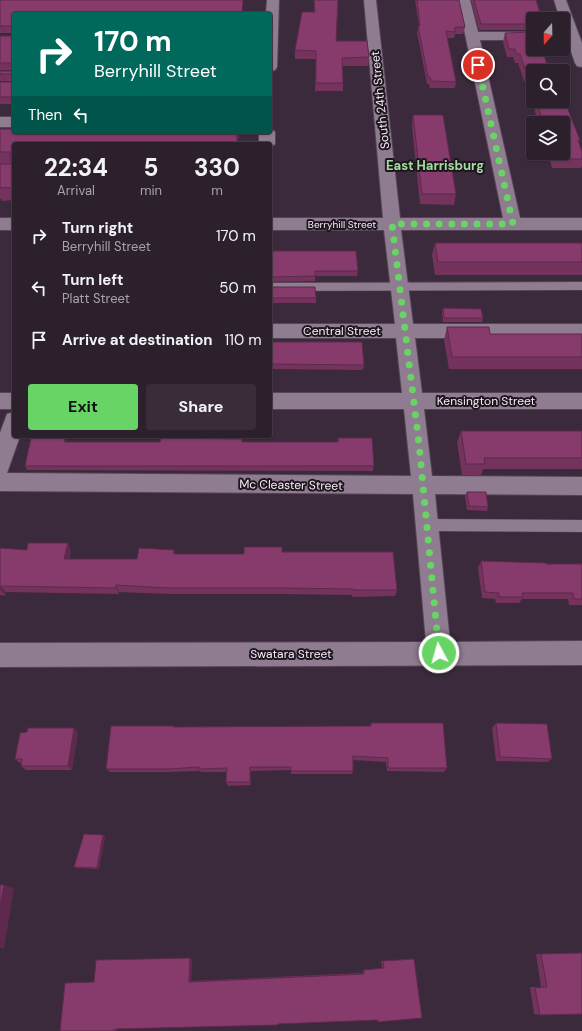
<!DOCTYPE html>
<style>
body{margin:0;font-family:"DM Sans",sans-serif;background:#382d39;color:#f1f3f6;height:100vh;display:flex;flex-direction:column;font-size:15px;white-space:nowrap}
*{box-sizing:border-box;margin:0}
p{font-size:13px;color:#a6a3aa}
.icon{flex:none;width:22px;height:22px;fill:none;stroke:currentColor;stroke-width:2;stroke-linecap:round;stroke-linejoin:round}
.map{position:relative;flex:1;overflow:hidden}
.details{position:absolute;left:12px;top:142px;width:260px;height:296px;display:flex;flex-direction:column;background:#2c202d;border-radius:4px;box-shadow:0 1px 3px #0004,0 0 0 1px #483e49}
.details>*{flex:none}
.hud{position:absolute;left:12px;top:12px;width:260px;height:122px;border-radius:4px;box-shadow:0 1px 3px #0004,0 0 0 1px #483e49;background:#00695c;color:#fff;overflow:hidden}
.needle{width:26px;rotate:200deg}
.fabs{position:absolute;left:526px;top:12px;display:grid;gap:8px}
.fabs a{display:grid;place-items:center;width:44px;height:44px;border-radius:4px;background:#2c202d;box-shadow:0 1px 3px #0004,0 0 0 1px #483e49;font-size:20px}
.pin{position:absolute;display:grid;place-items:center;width:34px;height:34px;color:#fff;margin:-17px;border:2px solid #fff;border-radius:50%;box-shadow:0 1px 4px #0007}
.me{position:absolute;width:44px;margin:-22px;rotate:354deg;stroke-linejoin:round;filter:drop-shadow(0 0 3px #0008)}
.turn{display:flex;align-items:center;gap:14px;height:84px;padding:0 16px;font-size:18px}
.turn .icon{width:52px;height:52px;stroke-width:2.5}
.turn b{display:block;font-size:28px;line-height:34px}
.then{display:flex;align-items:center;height:38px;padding:0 16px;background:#0003;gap:8px;font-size:15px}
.eta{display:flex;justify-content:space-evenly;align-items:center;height:68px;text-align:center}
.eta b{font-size:24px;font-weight:700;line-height:28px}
.button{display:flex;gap:8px;margin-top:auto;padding:8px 16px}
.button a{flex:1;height:46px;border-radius:4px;background:#68d465;color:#111;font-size:16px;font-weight:700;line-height:46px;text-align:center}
.button a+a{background:#382d39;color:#f1f3f6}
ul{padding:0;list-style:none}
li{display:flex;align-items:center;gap:12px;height:52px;padding:0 16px}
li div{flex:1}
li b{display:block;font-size:15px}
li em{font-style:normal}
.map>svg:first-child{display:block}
</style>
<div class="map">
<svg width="582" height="1031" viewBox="0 0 582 1031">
<rect width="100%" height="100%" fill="#3b2a3c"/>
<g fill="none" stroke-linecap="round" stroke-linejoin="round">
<defs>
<g id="service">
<path d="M582 282V290L270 291V283Z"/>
<path d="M426 519 582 520V532L426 531 421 529 419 525 421 521Z"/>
</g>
<g id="minor">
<path d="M267 0H279L277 67 275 70 270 71V14H266Z"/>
<path d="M364 0H376L400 218H503L458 0H470L478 32H533V40H480L520 218H582V230H401L413 324H582V338H415L422 393H582V409H424L432 476 582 477V495L435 494 450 642 582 641V665L0 667V643L426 642 413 494 0 491V433L7 414 14 412V436H20L7 473 411 476 404 409H270V393H402L396 338H270V324H395L384 230H270V218H383Z"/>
<path d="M554 0H566L582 43V67L577 66 575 63 563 28V19H560Z"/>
<rect x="0" y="117" width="14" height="10"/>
<path d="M270 128 275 132V144L270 148V144H259V132H270Z"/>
<rect x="0" y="218" width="14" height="12"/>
<rect x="0" y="393" width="14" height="16"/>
</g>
</defs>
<use href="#service" stroke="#554656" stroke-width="1"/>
<use href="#minor" stroke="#554656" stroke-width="2"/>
<use href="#service" fill="#907c91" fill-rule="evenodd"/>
<use href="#minor" fill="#907c91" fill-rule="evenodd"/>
</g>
<g fill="#73335d">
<path d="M0 0H243V14H14V104H0V82H13V81H0V71H13V70H0V36H13V33H0Z"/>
<path d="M314 0H338L336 41 369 57 368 66H343V91H315L316 59H295V50L314 12Z"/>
<path d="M415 0H459L465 27 463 34H455L454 38H447L456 82 455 88H430L429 84H427L417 32 419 26Z"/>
<path d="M471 0H536L533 19V30H479Z"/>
<path d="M505 33 533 71V101H560L580 140 579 143 582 152V166L581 168H552L548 153H563V123H538L527 81H524L518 63H515L513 57H507L503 42Z"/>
<path d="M413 115 456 194 454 205 420 204 412 126Z"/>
<path d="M0 129 14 132H238L239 138 14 144V200L2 201 1 199H0Z"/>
<path d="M435 243H582V275H435L432 255Z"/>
<path d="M270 251 358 271 357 276H315V281L270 282Z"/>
<path d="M270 287 316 298V303H273L272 322Z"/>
<path d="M443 308 483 318 482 322H443L442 312Z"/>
<path d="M447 327 490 334H582V369H449L444 340Z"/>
<path d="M270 334 272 342 364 365 363 370 270 369Z"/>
<path d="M461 431H582V469H483L481 475H462L457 442Z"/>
<path d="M65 438 66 442H338V438L374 466 373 471 27 470 25 466Z"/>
<path d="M467 492 488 507 487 511 467 510 465 496Z"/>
<path d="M0 548 27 550H71L69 559H137L175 554H244L282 552 397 590 395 596 352 597V595L282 594H170L119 592V594L6 592 5 596 0 595Z"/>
<path d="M481 561 546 564H582V605H569L568 599H522L519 603H496L495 599 482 598 478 568Z"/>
<path d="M371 723 447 768 444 772 387 771 386 762 353 760V771L352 774H291V770L251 771V785L228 786 226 782 227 772H201L200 771 170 772H110L106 769 173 726V727L370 726Z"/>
<path d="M496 723 552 759 547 762 496 761 492 728Z"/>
<path d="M78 732 72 770H26L21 766V763H20L15 759Z"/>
<path d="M103 835 105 836 99 869 77 868 74 867Z"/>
<path d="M582 953 540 1015 534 1014 530 987H541L536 954Z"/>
<path d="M192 959 191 981 363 973V970L382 968 381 961 414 959 378 1022 376 1020 118 1029 117 1030 115 1031H60L94 981Z"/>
</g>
<g fill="#5e294c">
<path d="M243 0V14H242Z"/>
<rect x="237" y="132" width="1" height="12"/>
<path d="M273 303 272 322 270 323V318Z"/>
<path d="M68 543 71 550 68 566 64 559Z"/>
<path d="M116 585 119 592V594L116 588Z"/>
<path d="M1 586 6 592 5 596 0 589Z"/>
<path d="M74 728 78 732 72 770 68 766Z"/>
<path d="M250 767 251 771V785L250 782Z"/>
<path d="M103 835 105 836 99 869 97 868Z"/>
<path d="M4 885 14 888 4 949 0 948V908Z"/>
<path d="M190 958 192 959 191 981 189 982Z"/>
</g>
<g fill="#863b6c" stroke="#5e294c">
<path d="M0 0H243L242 13H240V14H14V97H0V82H13V74H0V71H13V63H0V36H13V26H0Z"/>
<path d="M314 0H338L336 41H367L369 57 342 58 343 83H316V51L295 50 302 12H315Z"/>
<path d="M417 0H459L465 27H455V32L446 31 456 82 431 81 430 77H428L418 26H420Z"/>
<path d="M474 0H536L542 19H533V24H481Z"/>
<path d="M533 32V49H542L549 71H533V87L529 72H526L520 54H517L515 49H509L505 33Z"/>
<path d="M537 101H560V102H565L580 140H578L582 152V159H555L553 153H563V123H543Z"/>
<path d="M413 115H443L456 194H422Z"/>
<path d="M0 129H14V132H237V144H14V187L0 188V164H11V152H0Z"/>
<path d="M435 243H582V262H438Z"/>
<path d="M270 251H356L358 271H315V276L270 277Z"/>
<path d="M270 287H315L316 298H273L272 317 270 318Z"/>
<path d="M443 308 481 309 483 318H444Z"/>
<path d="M447 327H489L490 334H582V357H452Z"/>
<path d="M270 334 272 335V342H362L364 365 270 364Z"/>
<path d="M461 431H582V458H484L485 464H466Z"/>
<path d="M31 438H65L64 442H160L161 438 242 439V442H338V438H372L374 466H25Z"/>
<path d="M467 492H486L488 507 469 506Z"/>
<path d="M28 543H68L64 559H137L139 548 174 550V554H244V547H282V552H393L397 590H353V589L281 588H168L116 585V588L1 586 0 589V548L27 550Z"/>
<path d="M481 561 546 563V564H582V599H574L573 593H522L523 597H499V593L485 592Z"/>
<path d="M371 723H443L447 768H388V758L353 756V771H291V767H250V782H226L227 768 199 769V767L168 769H106L111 726H173V727L371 726Z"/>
<path d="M496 723 547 724 552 759 500 757Z"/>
<path d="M28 728H74L68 766H21L22 759H15L20 733 27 732Z"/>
<path d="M84 834 103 835 97 868 74 867Z"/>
<path d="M0 885H4L0 908Z"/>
<path d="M582 953V1014L540 1015 535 988 547 987 541 954Z"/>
<path d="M190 958 189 982 364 974V970L384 968 383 961 414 959 422 1018 378 1022V1020L278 1024V1025L114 1029V1031H60L65 983 94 982 96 960Z"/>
</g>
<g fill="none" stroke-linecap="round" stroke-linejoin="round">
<path stroke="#68d465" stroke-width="7" stroke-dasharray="0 12.6" d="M439 653 419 444 392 224H513L478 65"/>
</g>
<g text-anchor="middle" stroke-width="4" stroke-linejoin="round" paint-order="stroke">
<g font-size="10" fill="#f7ecf7" stroke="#1e161e">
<text x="342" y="228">Berryhill Street</text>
</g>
<g font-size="12" fill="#f7ecf7" stroke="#1e161e">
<text transform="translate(380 100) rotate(-96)" y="4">South 24th Street</text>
<text x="342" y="335">Central Street</text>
<text x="486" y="405">Kensington Street</text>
<text transform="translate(291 485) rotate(1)" y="4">Mc Cleaster Street</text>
<text x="291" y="658">Swatara Street</text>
</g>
<g font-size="13" font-weight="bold" fill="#a4dca0" stroke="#1e161e">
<text x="435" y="170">East Harrisburg</text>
</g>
</g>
</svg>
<div class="fabs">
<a><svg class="needle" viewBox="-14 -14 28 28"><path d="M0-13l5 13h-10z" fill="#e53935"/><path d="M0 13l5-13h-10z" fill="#a6a3aa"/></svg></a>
<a><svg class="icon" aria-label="search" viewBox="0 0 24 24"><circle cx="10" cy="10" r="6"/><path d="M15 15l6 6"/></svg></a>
<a><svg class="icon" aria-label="layers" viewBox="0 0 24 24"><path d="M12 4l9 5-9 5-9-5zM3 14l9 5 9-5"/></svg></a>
</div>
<div class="pin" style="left:478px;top:65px;background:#d93025"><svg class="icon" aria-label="arrive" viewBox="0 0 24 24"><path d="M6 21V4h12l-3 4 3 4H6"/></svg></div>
<svg class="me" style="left:439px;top:653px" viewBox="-20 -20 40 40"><circle r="17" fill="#68d465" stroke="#fff" stroke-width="3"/><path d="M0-11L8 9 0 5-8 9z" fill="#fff"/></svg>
<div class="hud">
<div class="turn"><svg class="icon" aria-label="right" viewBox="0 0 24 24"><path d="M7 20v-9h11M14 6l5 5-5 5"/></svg><div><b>170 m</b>Berryhill Street</div></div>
<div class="then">Then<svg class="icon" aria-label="left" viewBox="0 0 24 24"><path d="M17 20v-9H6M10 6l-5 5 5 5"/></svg></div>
</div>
<section class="details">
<div class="eta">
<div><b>22:34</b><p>Arrival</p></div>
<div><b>5</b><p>min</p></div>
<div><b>330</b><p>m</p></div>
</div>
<ul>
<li><svg class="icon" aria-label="right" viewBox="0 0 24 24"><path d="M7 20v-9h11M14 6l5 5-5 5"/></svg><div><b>Turn right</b><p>Berryhill Street</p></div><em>170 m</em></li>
<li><svg class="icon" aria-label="left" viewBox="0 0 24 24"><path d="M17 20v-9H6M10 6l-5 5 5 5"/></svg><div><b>Turn left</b><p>Platt Street</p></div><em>50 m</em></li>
<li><svg class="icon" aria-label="arrive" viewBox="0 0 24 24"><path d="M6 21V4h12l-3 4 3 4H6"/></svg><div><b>Arrive at destination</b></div><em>110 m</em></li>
</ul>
<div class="button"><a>Exit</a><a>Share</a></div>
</section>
</div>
